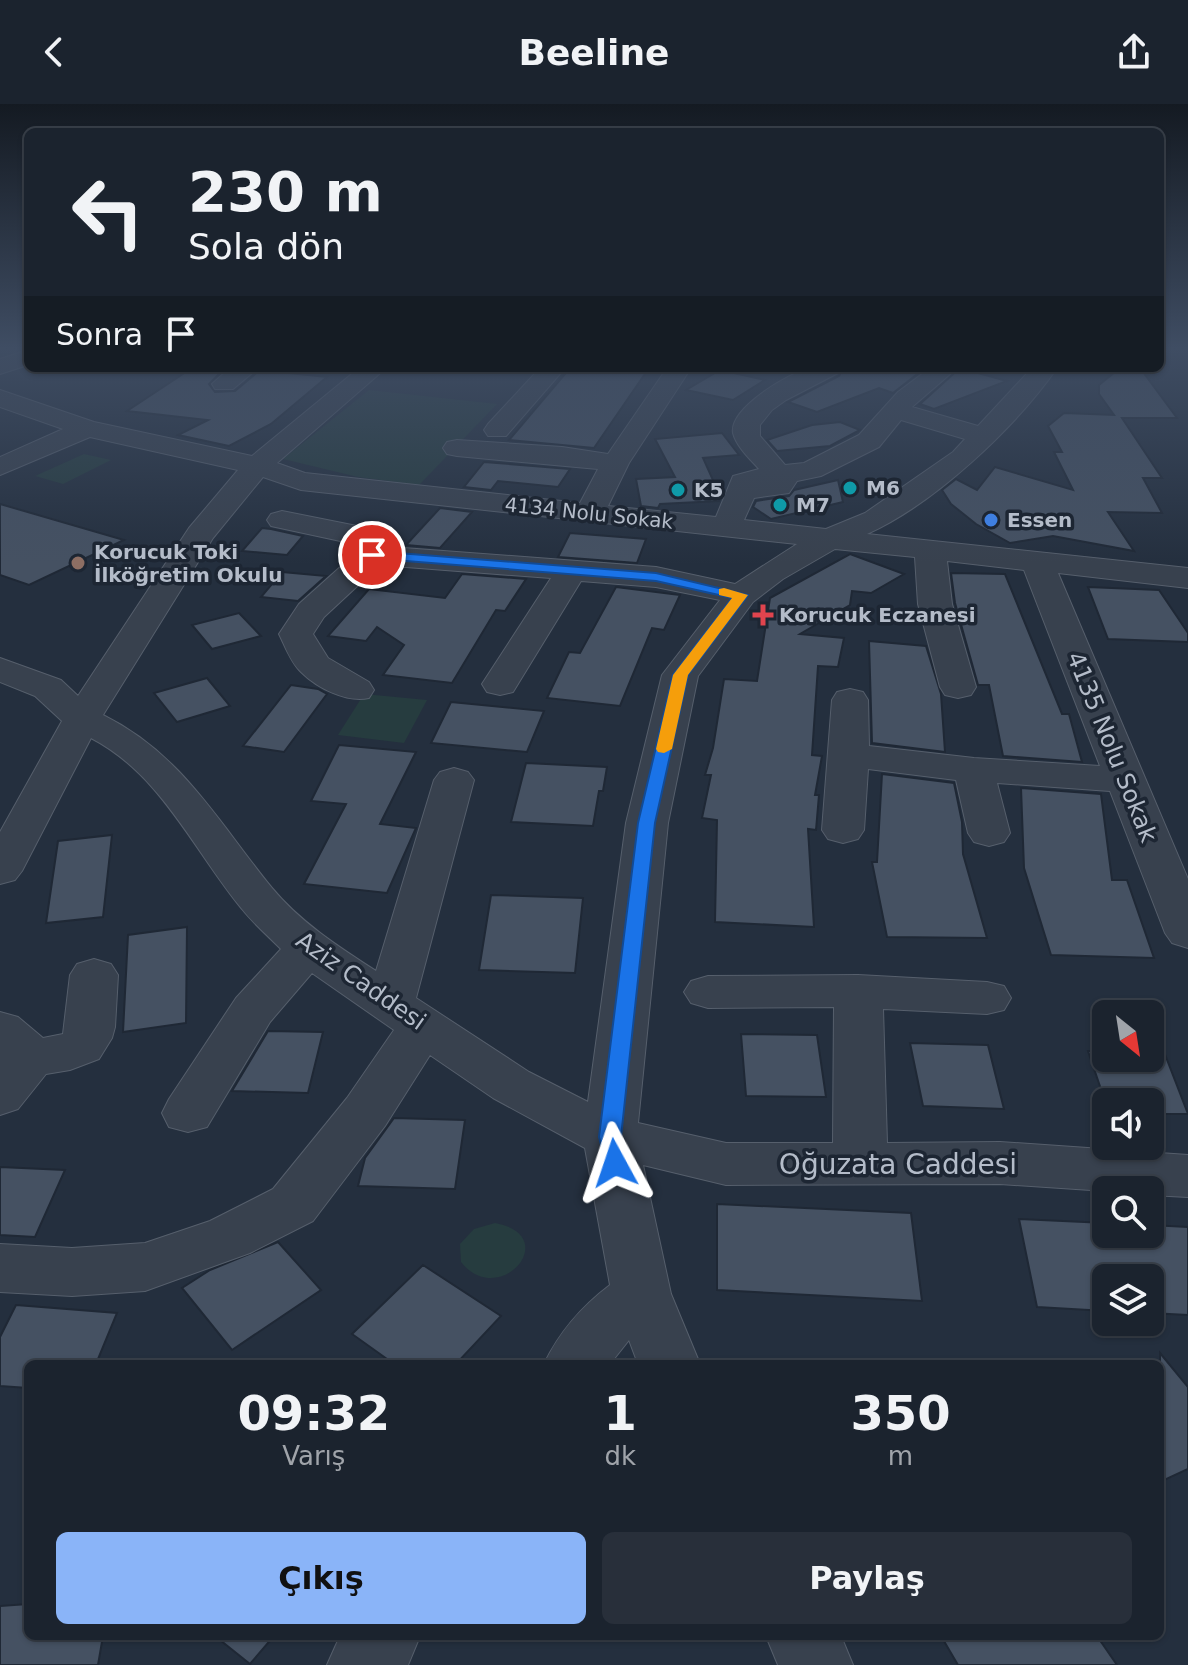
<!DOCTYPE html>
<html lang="tr">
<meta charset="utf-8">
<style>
body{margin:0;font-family:"DejaVu Sans",sans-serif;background:#282f3a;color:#f1f3f6;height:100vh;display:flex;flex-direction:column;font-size:30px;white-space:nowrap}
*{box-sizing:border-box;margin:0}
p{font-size:26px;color:#a0a4aa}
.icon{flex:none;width:44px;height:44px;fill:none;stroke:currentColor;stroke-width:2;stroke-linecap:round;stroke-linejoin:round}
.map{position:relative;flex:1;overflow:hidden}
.sheet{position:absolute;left:24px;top:1256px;width:1140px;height:280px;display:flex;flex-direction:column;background:#1b232e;border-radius:12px;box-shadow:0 2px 6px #0004,0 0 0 2px #39404a}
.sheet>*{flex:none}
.banner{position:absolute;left:24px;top:24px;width:1140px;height:244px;border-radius:12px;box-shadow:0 2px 6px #0004,0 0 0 2px #39404a;background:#1b232e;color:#f1f3f6;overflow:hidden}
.needle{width:52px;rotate:150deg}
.tools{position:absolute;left:1092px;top:896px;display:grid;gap:16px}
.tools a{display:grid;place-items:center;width:72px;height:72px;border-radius:12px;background:#1b232e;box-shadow:0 2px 6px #0004,0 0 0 2px #39404a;font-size:40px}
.pin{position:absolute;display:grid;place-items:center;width:68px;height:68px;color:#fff;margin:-34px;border:4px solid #fff;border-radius:50%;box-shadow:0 2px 8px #0007}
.me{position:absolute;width:88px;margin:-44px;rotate:355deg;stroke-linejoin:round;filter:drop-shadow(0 0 6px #0008)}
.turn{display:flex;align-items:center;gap:28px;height:168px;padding:0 32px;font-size:36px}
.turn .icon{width:104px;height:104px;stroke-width:2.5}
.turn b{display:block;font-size:56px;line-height:68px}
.then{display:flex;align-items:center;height:76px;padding:0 32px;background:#0003;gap:16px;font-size:30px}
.eta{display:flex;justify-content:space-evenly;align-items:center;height:136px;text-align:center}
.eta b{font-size:48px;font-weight:700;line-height:56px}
.cta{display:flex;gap:16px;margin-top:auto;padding:16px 32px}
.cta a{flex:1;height:92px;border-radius:12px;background:#8ab4f8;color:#111;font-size:32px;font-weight:700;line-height:92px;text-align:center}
.cta a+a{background:#282f3a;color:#f1f3f6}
header{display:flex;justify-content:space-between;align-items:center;height:104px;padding:0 32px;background:#1b232e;font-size:36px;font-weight:700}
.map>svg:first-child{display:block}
</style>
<header><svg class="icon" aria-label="back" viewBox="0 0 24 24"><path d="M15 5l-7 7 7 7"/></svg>Beeline<svg class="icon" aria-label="share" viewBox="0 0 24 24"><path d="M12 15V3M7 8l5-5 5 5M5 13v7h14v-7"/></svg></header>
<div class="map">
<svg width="1188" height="1561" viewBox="0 0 1188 1561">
<rect width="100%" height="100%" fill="#242f3e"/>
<g fill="#263c3f">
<path d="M369 286 497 300 419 381 358 373 283 355Z"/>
<path d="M84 350 111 356 63 380 35 372Z"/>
<path d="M364 590 427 596 404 639 338 631Z"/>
<path d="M495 1119C564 1132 499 1206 461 1158L460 1140 474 1125Z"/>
</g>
<g fill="#455162" stroke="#1f2835" stroke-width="2">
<path d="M192 264H225L209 280 215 288 235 287 260 266 327 273 271 320 229 342 178 331 208 316 127 307Z"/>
<path d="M570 264H649L594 344 509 336Z"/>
<path d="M844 264H925L893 289 879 284 817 308 788 298 839 272Z"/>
<path d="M960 264 1007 277 934 305 920 300Z"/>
<path d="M1120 264H1140L1177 314H1122L1162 374H1143L1162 409 1108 408 1134 447 1053 432 1010 439 976 420 951 400 942 386 956 375 977 386 995 363 1073 386 1054 348H1062L1048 322 1064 309 1114 311 1099 290V281Z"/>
<path d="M720 266 765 276 733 296 686 286Z"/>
<path d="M840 318 860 326 830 342 777 347 767 336 812 321Z"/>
<path d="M722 329 739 351 703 354 721 394 719 397 660 400 658 404 641 402 636 375 675 373 655 335Z"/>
<path d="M484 358 570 365 558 383 498 377 491 386 464 383Z"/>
<path d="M838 376 843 398 771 415 753 403 756 397 789 392 794 386Z"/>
<path d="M0 400 124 436 29 481 0 471Z"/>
<path d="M440 404 472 408 440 444 406 441Z"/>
<path d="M262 424 271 425 303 432 287 451 242 447Z"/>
<path d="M570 429 646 435 637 459 558 453Z"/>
<path d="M850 450 904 470 871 489 852 487 850 501 800 530 844 534 838 563 818 562 812 651 822 652 815 691H819L816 726 808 725 814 823 715 818 717 716 702 714 711 671H705L713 644 724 575 757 577 770 494Z"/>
<path d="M282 468 326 472 298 497 261 493Z"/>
<path d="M951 469 1005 470 1062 610H1069L1082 658 1003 652 989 581H978L955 499Z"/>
<path d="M462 470 526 475 505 507 496 506 452 579 383 571 404 541 377 523 366 537 328 532 369 485 445 494Z"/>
<path d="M616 483 680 491 664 526 652 524 620 602 547 594 569 548 580 549Z"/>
<path d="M1088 483 1159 486 1188 529V538L1108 535Z"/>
<path d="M239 509 261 532 212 545 192 521Z"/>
<path d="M869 537 926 542 941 590 945 648 872 639Z"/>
<path d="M207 574 230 602 177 618 154 589Z"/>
<path d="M291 581 318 585 327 590 284 648 243 642Z"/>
<path d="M451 598 544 607 527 648 431 639Z"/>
<path d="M339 641 416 648 380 720 416 724 387 789 304 780 346 700 311 697Z"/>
<path d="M526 659 607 663 603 687H599L593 722 511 718Z"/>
<path d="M882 670 954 679 962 718 963 750 987 834 887 833 872 758H877Z"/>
<path d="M1021 684 1101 690 1112 776H1127L1154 854 1051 851 1024 764Z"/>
<path d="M112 731 103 813 46 819 58 737Z"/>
<path d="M491 791 583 794 575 869 479 866Z"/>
<path d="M187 823 186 919 123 928 128 831Z"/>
<path d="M268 927 323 928 308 989 232 987Z"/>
<path d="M741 930 817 931 826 993 746 992Z"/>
<path d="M910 939 988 941 1004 1005 923 1002Z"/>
<path d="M1088 947H1106V954H1150V947L1164 948 1188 1010H1150V998L1106 1000Z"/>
<path d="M394 1014 465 1016 455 1085 358 1082 365 1054Z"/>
<path d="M0 1063 65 1066 35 1133 0 1131Z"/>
<path d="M717 1100 911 1109 922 1197 717 1186Z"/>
<path d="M1019 1115 1106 1119V1130H1150V1121L1188 1123V1211L1150 1209V1174H1106V1207L1037 1203Z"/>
<path d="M278 1138 321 1186 232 1246 182 1184 210 1166Z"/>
<path d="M423 1161 501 1212 456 1260H394L352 1230Z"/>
<path d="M16 1201 117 1209 96 1260H28V1284L0 1282V1233Z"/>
<path d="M1160 1249 1188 1283V1365L1160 1378Z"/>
<path d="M28 1500V1532H103L98 1561H0V1502Z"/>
<path d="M215 1532H274L250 1560Z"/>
<path d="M941 1532H1097L1117 1561H958Z"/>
</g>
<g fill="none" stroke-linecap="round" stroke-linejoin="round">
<defs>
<g id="minor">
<path d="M28 246V261L0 270V255Z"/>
<path d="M230 264H258L233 285H215L212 280Z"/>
<path d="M359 264H386L277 359 305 369 580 399 598 365 457 352 447 350 443 344 447 338 457 336 562 343 608 350 667 264H691L629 359 608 402 716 413 733 372 759 365C750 355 736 342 733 329 729 304 789 269 810 264 819 262 832 264 841 264L838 269 786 296 772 306 760 321V332L785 361 804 359 859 331 898 288 930 264H957L912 303 978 322 1032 264H1057C1016 323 933 401 867 430L1188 464V484L1058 469 1188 775V844L1172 839 1165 829 1110 687 997 679 1010 729 1004 738 989 742 974 738 968 729 956 676 868 665 864 726 858 735 843 739 828 735 822 726 832 596 837 588 850 585 863 588 868 596 869 642 974 654 1100 662 1024 466 947 457 952 500 976 583 971 591 958 594 945 591 940 583 918 500 915 453 835 445 783 475 753 498 698 572 668 719 638 1019 726 1039H833L834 903 708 904 691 899 684 888 691 877 708 872 858 871 987 878 1004 882 1011 894 1004 906 987 910 883 905 887 1039 1000 1038 1188 1051V1093L1150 1091V1086L1106 1087 1000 1080 726 1081 643 1061 671 1190 700 1260H638L629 1236 610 1260H544C560 1227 581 1203 610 1181L585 1044 493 994 430 951 385 1022 313 1117 250 1149 145 1187 72 1192 0 1188V1140L72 1144 145 1139 210 1117 273 1085 347 994 394 926 312 869 270 918 207 1023 188 1028 169 1023 162 1009 169 995 236 894 281 845C268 832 253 819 242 805 194 747 161 670 91 634L22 767 15 776 0 780V728L62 617 35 592 0 578V554L61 576 78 592 189 424 238 366 90 333 0 371V353L63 325 0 303V286L94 318 252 352ZM901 316 965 335 953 348 865 409 826 425 744 416 754 394 789 389 797 377 821 372 879 343ZM263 373 301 386 797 440 735 480 656 463 390 443 391 435 387 428 282 407 271 410 267 416 271 422 359 441 357 448 299 500 279 530C285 542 291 559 301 568 317 584 347 599 369 594L374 586 369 578 328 554 313 530 324 513 380 461 551 474 482 580 487 588 500 591 513 588 581 477 656 483 720 496 662 571 626 719 588 998 529 968 416 894 474 676 468 668 454 664 440 668 434 676 376 867C339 843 300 818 272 784 218 718 182 650 103 611L213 434Z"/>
<path d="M540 264H565L506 332H488L484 326 488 320Z"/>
<path d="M94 855 111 860 118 871 115 923 112 934 99 955 70 966 46 970 18 1005 0 1011V908L18 913 43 934 63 930 70 871 77 860Z"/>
<path d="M340 1532H420L408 1561H327Z"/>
<path d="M766 1532H841L853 1561H778Z"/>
</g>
</defs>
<use href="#minor" stroke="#565f6c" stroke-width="2"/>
<use href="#minor" fill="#38414e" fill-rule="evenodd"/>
</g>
<linearGradient id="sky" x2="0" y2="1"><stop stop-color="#141a22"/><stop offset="0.53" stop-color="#3f4d63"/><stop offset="1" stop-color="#3f4d63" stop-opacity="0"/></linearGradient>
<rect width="1188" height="460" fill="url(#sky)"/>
<path fill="#1a73e8" stroke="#114b97" stroke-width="2" d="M372 447 656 469 748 491 688 571 655 719 621 1033 626 1059 623 1065 615 1067 607 1065 599 1033 638 719 673 571 732 494 656 477 368 454 366 451Z"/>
<path fill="#f59e0b" d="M724 484 748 491 688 571 672 645 664 649 658 648 656 645 673 571 732 494 719 491V485Z"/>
<g fill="#0f9aa8" stroke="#1d2633" stroke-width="3">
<circle cx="850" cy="384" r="8"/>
<circle cx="678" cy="386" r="8"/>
<circle cx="780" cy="401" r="8"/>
</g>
<circle fill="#3f7fe0" stroke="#1d2633" stroke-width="3" cx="991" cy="416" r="8"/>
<circle fill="#8d6e63" stroke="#1d2633" stroke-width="3" cx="78" cy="459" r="8"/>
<path fill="#e0444e" stroke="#1d2633" stroke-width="3" d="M759 499h8v8h8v8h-8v8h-8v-8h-8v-8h8z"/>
<g text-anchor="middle" stroke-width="7" stroke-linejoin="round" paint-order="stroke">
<g font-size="20" font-weight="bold" fill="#b4bcc9" stroke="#1d2633" text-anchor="start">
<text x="866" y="391">M6</text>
<text x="694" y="393">K5</text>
<text x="796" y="408">M7</text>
<text x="1007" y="423">Essen</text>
<text x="94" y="455">Korucuk Toki<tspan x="94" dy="23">İlköğretim Okulu</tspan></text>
<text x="779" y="518">Korucuk Eczanesi</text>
</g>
<g font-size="20" fill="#b4bcc9" stroke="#1d2633">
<text transform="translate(589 409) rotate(6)" y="7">4134 Nolu Sokak</text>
</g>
<g font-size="24" fill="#b4bcc9" stroke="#1d2633">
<text transform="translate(1112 643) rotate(68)" y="8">4135 Nolu Sokak</text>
<text transform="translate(361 877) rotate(35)" y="8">Aziz Caddesi</text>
</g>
<g font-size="28" fill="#b4bcc9" stroke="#1d2633">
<text x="898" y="1070">Oğuzata Caddesi</text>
</g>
</g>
</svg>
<div class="tools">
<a><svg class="needle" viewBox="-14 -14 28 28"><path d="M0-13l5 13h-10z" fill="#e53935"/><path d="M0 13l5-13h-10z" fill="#a0a4aa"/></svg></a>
<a><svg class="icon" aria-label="sound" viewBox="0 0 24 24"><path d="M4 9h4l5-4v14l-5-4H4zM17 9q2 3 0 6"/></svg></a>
<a><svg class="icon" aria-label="search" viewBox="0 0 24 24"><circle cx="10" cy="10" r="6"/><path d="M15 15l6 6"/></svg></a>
<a><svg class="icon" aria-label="layers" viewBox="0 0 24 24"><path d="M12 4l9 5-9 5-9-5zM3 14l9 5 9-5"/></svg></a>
</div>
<div class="pin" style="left:372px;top:451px;background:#d93025"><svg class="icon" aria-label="arrive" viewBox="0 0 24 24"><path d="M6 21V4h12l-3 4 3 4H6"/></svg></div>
<svg class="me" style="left:615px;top:1059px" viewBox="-20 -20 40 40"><path d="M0-17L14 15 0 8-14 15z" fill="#1a73e8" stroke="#fff" stroke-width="4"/></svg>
<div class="banner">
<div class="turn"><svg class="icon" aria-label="left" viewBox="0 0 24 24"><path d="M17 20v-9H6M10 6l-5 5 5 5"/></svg><div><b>230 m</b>Sola dön</div></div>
<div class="then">Sonra<svg class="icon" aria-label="arrive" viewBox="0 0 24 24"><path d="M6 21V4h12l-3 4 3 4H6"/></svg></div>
</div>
<section class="sheet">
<div class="eta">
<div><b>09:32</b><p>Varış</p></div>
<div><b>1</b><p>dk</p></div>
<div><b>350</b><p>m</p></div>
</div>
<div class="cta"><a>Çıkış</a><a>Paylaş</a></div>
</section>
</div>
